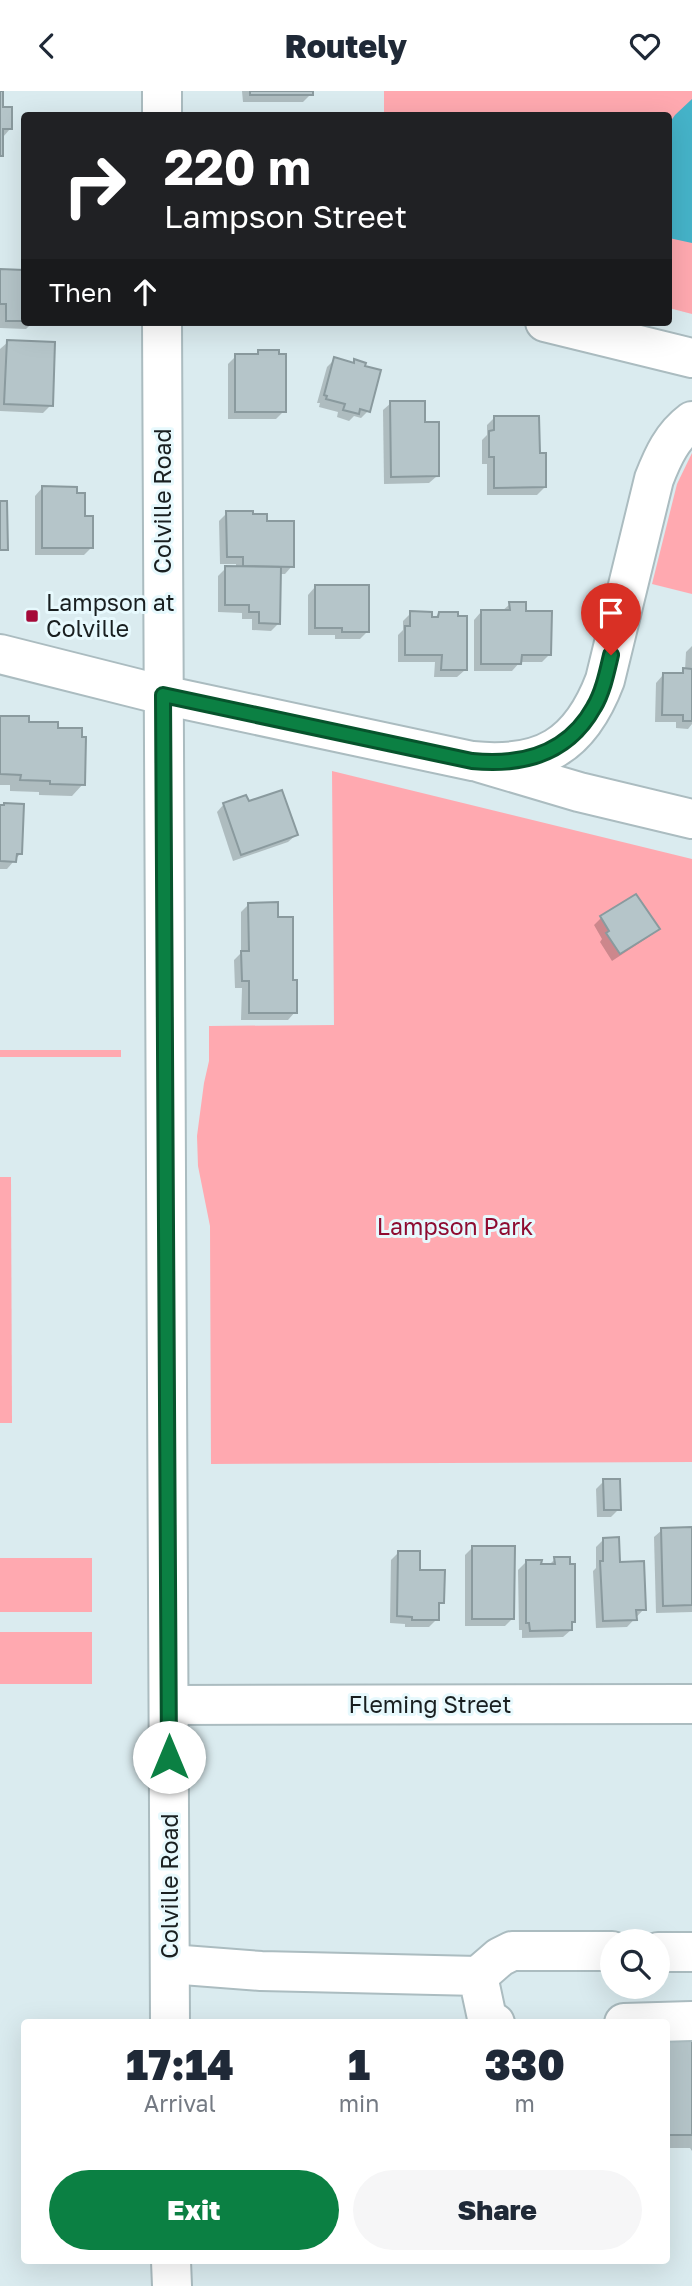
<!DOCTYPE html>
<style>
body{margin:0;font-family:"Golos Text",sans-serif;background:#f6f6f7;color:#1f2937;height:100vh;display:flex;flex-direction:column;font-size:26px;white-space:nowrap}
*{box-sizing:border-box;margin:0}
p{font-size:23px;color:#747a83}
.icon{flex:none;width:38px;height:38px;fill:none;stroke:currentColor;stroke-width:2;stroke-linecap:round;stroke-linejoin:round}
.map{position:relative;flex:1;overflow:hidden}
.drawer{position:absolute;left:21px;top:1928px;width:649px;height:245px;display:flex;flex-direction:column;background:#fff;border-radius:7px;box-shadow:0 7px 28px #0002}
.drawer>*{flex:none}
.banner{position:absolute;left:21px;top:21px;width:651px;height:214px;border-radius:7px;box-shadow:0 7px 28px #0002;background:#202124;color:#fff;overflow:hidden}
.tools{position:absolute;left:600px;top:1838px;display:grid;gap:14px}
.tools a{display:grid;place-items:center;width:70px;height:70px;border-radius:50%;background:#fff;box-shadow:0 7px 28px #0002;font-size:35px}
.pin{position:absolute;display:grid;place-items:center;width:60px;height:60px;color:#fff;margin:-72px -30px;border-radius:50% 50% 50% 0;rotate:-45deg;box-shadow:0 0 7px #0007}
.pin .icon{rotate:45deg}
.me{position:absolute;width:77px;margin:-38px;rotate:0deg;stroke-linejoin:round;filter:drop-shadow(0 0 5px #0008)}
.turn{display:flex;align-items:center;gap:24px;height:147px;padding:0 28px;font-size:32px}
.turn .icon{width:91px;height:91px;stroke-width:2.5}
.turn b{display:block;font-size:49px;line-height:60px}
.then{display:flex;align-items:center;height:66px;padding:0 28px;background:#0003;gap:14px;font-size:26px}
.eta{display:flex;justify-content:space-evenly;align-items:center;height:119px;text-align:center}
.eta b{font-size:42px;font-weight:800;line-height:49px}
.button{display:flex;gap:14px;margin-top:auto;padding:14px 28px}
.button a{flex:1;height:80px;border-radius:42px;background:#0b8043;color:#fff;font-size:28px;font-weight:800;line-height:80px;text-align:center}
.button a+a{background:#f6f6f7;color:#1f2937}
header{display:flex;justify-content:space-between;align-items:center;height:91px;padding:0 28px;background:#fff;font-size:32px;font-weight:800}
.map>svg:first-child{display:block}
</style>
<header><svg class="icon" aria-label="back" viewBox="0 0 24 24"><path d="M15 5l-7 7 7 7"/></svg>Routely<svg class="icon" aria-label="heart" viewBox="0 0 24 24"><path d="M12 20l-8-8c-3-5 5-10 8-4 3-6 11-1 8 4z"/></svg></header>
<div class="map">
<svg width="692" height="2195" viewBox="0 0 692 2195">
<rect width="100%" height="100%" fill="#daebef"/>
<g fill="#ffa9b0">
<path d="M384 0H692V223L669 217 668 24H384Z"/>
<path d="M692 362V503L652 493 677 393Z"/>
<path d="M332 680 692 768V1371L211 1373 210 1135 198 1075 197 1045 204 992 209 970V935L334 934Z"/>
<rect x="0" y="959" width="121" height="7"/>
<path d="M0 1086H11L12 1332H0Z"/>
<rect x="0" y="1467" width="92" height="54"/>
<rect x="0" y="1541" width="92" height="52"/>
</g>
<path fill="#45b3c9" d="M692 8V152L669 147 668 34 675 24Z"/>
<g fill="#0003">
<path d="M0 0 1 18 10 38 3 46 0 66Z"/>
<path d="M242 0H311V3L303 11H243Z"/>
<path d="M0 180H24V231H33L26 238 0 237Z"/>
<path d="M8 251 51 314 43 322 0 320V258Z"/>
<path d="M259 260 284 320 276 328H228V273L236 265H254Z"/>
<path d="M335 268 352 273 355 270 368 320 361 327 354 325 349 330 337 326 338 321 319 316 320 312H317L327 276Z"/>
<path d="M391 312 423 332 437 385 429 392 384 393 383 319Z"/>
<path d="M494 327 538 364 545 396 537 404H487V373H482V349L487 344V334Z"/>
<path d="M42 397 92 456 84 464H35V405Z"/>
<path d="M227 422 251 425 265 431 292 475 285 483H279V532L271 540 252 539V528H242V522L218 521V485L226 477H236V473H220L219 430Z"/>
<path d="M315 496 368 540 360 548H335V544H308V504Z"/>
<path d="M510 513 524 522 550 563 542 571H520L512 580H474V529L481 521H501Z"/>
<path d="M411 522 434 528 439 522 465 579 457 586H434L435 571H398V544L403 539V530Z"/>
<path d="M692 555V633L688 638 676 637V631H655L656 592 663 584H679L685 579 686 561Z"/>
<path d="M0 627 27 633 83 693 72 705 39 704V701L10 700V694H0Z"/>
<path d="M224 713H247L296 744 288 751 233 770 217 721Z"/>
<path d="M4 714 20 763 7 778H0V716Z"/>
<path d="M249 813 276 827 292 890 295 921 288 929H241L242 897H235L234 869 241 862V821Z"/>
<path d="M601 827 658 838 650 845 612 870 600 851 602 848 594 834Z"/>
<path d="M604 1390 619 1418 611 1426H597L596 1398Z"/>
<path d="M692 1438V1521L656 1522 654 1446 662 1439Z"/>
<path d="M604 1448 644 1518 627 1536 596 1537 593 1480 596 1477V1456Z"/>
<path d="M473 1456 513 1527 505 1535H465V1464Z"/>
<path d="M399 1461 442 1511 437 1516V1528L429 1536H405V1533L390 1532 391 1469Z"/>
<path d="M555 1468 573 1531 570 1534 571 1539 563 1546 522 1547V1539H519L518 1479 526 1471 548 1475Z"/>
<path d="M667 1948 674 1952H692V2060L690 2057H667Z"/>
</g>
<g fill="#b5c5c9" stroke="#8a9a9e" stroke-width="2">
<path d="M0 0H3V16H12V38H3V65H0Z"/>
<rect x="250" y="0" width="63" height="4"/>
<path d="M0 178 24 179V230H6V213H0Z"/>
<path d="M7 249 55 251 53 315 4 313Z"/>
<path d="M258 259H279V263H286V321H235V263H258Z"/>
<path d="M334 266 354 272V268L366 272 365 275 381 279 370 321 360 318 359 323 343 319 345 313 326 308 327 305 324 304Z"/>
<path d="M390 310H425V331H439V385L391 386Z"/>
<path d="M494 325H539L540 362H546V396L494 397V366H489V340L494 339Z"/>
<path d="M42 395 77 396V402H85V425H93V457H42Z"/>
<path d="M0 410H7L8 459H0Z"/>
<path d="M226 420H253V423H267V430H294V476L243 475V466H227Z"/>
<path d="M225 475 281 476 280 533 259 532V521H249V514H225Z"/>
<path d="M315 494H369V541H342V537H315Z"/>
<path d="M509 511H526V520H552L551 564H522L521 573H481V519H510Z"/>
<path d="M410 520 432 521V526H438L439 521H458V525H467V579H441L442 564H405V535H410Z"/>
<path d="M683 577 692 578V630H683V624H662L663 582H683Z"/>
<path d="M0 625H29V631H58V637H82V646H86L85 694 50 693V690L20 689 21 684 0 683Z"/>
<path d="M282 699 298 744 241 764 223 712 246 704 249 710Z"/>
<path d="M4 712 24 713 22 763H17L16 771 0 770V714H4Z"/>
<path d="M636 803 660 838 620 863 606 842 609 840 600 825Z"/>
<path d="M278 811V826H293V889H297V922H249V890H242L241 860H249L248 812Z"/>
<path d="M603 1388H620L621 1419H604Z"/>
<path d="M692 1436V1514L663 1515 661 1437Z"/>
<path d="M619 1446 620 1471 644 1470 646 1519H636L637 1529 603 1530 600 1470H603V1447Z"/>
<path d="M472 1455H515L514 1528H472Z"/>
<path d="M398 1460H420V1479H445L444 1512H439V1529H412V1526L397 1525Z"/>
<path d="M554 1466H570V1473H575V1531H572V1539L530 1540 529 1532H526V1469H542L541 1473H555Z"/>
<path d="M667 1946H676V1950H692V2044H667Z"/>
</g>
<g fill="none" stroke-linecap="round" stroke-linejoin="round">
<defs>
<g id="minor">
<path d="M162 0V24"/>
<path d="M162 231 170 1932"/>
<path d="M545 231 692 267"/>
<path d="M481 672 579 701 692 728"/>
<path d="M169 1614 692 1613"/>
<path d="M658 1861H692"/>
<path d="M170 1873 261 1880 478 1885 487 1927 495 1932"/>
<path d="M478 1885 500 1866 512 1860H612"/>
<path d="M624 1932 692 1930"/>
<path d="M171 2170 172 2195"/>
</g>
<path id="major" d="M0 563 163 604 472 670C542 677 580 655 605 589L654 388C663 365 672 345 692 330"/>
</defs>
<use href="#minor" stroke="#abbcc0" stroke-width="42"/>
<use href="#major" stroke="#abbcc0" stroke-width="42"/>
<use href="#minor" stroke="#fff" stroke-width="38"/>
<use href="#major" stroke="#fff" stroke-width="38"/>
</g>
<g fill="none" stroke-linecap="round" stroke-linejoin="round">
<defs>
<path id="route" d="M169 1666 163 604 472 670C522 675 568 663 594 616 603 601 607 581 611 564"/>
</defs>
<use href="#route" stroke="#07532c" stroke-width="18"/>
<use href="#route" stroke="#0b8043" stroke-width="12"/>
</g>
<rect fill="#a50a39" stroke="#e7f9fd" stroke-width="2.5" x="25" y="518" width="14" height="14" rx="3.5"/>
<g text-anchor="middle" stroke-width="6" stroke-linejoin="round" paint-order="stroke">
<g font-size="23" fill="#191f20" stroke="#e7f9fd">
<text transform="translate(163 410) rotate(-90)" y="8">Colville Road</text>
<text x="430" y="1622">Fleming Street</text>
<text transform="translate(170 1795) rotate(-90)" y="8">Colville Road</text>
</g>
<g font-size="23" fill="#191f20" stroke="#e7f9fd" text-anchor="start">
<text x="46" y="520">Lampson at<tspan x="46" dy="26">Colville</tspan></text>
</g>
<g font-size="23" fill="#8e0c31" stroke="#e7f9fd">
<text x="455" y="1144">Lampson Park</text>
</g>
</g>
</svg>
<div class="tools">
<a><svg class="icon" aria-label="search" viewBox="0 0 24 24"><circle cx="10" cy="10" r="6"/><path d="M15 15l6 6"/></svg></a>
</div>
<div class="pin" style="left:611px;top:564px;background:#d93025"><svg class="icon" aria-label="arrive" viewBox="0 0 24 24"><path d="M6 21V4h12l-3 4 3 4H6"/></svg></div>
<svg class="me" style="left:169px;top:1666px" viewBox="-20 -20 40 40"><circle r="19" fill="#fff"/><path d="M0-13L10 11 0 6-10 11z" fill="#0b8043"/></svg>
<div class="banner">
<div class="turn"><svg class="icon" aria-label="right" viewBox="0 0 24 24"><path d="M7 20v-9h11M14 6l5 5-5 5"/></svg><div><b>220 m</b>Lampson Street</div></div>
<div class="then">Then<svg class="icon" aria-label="ahead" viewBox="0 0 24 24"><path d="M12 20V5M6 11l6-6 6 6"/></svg></div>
</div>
<section class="drawer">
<div class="eta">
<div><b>17:14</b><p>Arrival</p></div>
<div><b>1</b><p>min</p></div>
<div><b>330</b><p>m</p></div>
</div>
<div class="button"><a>Exit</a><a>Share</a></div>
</section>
</div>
